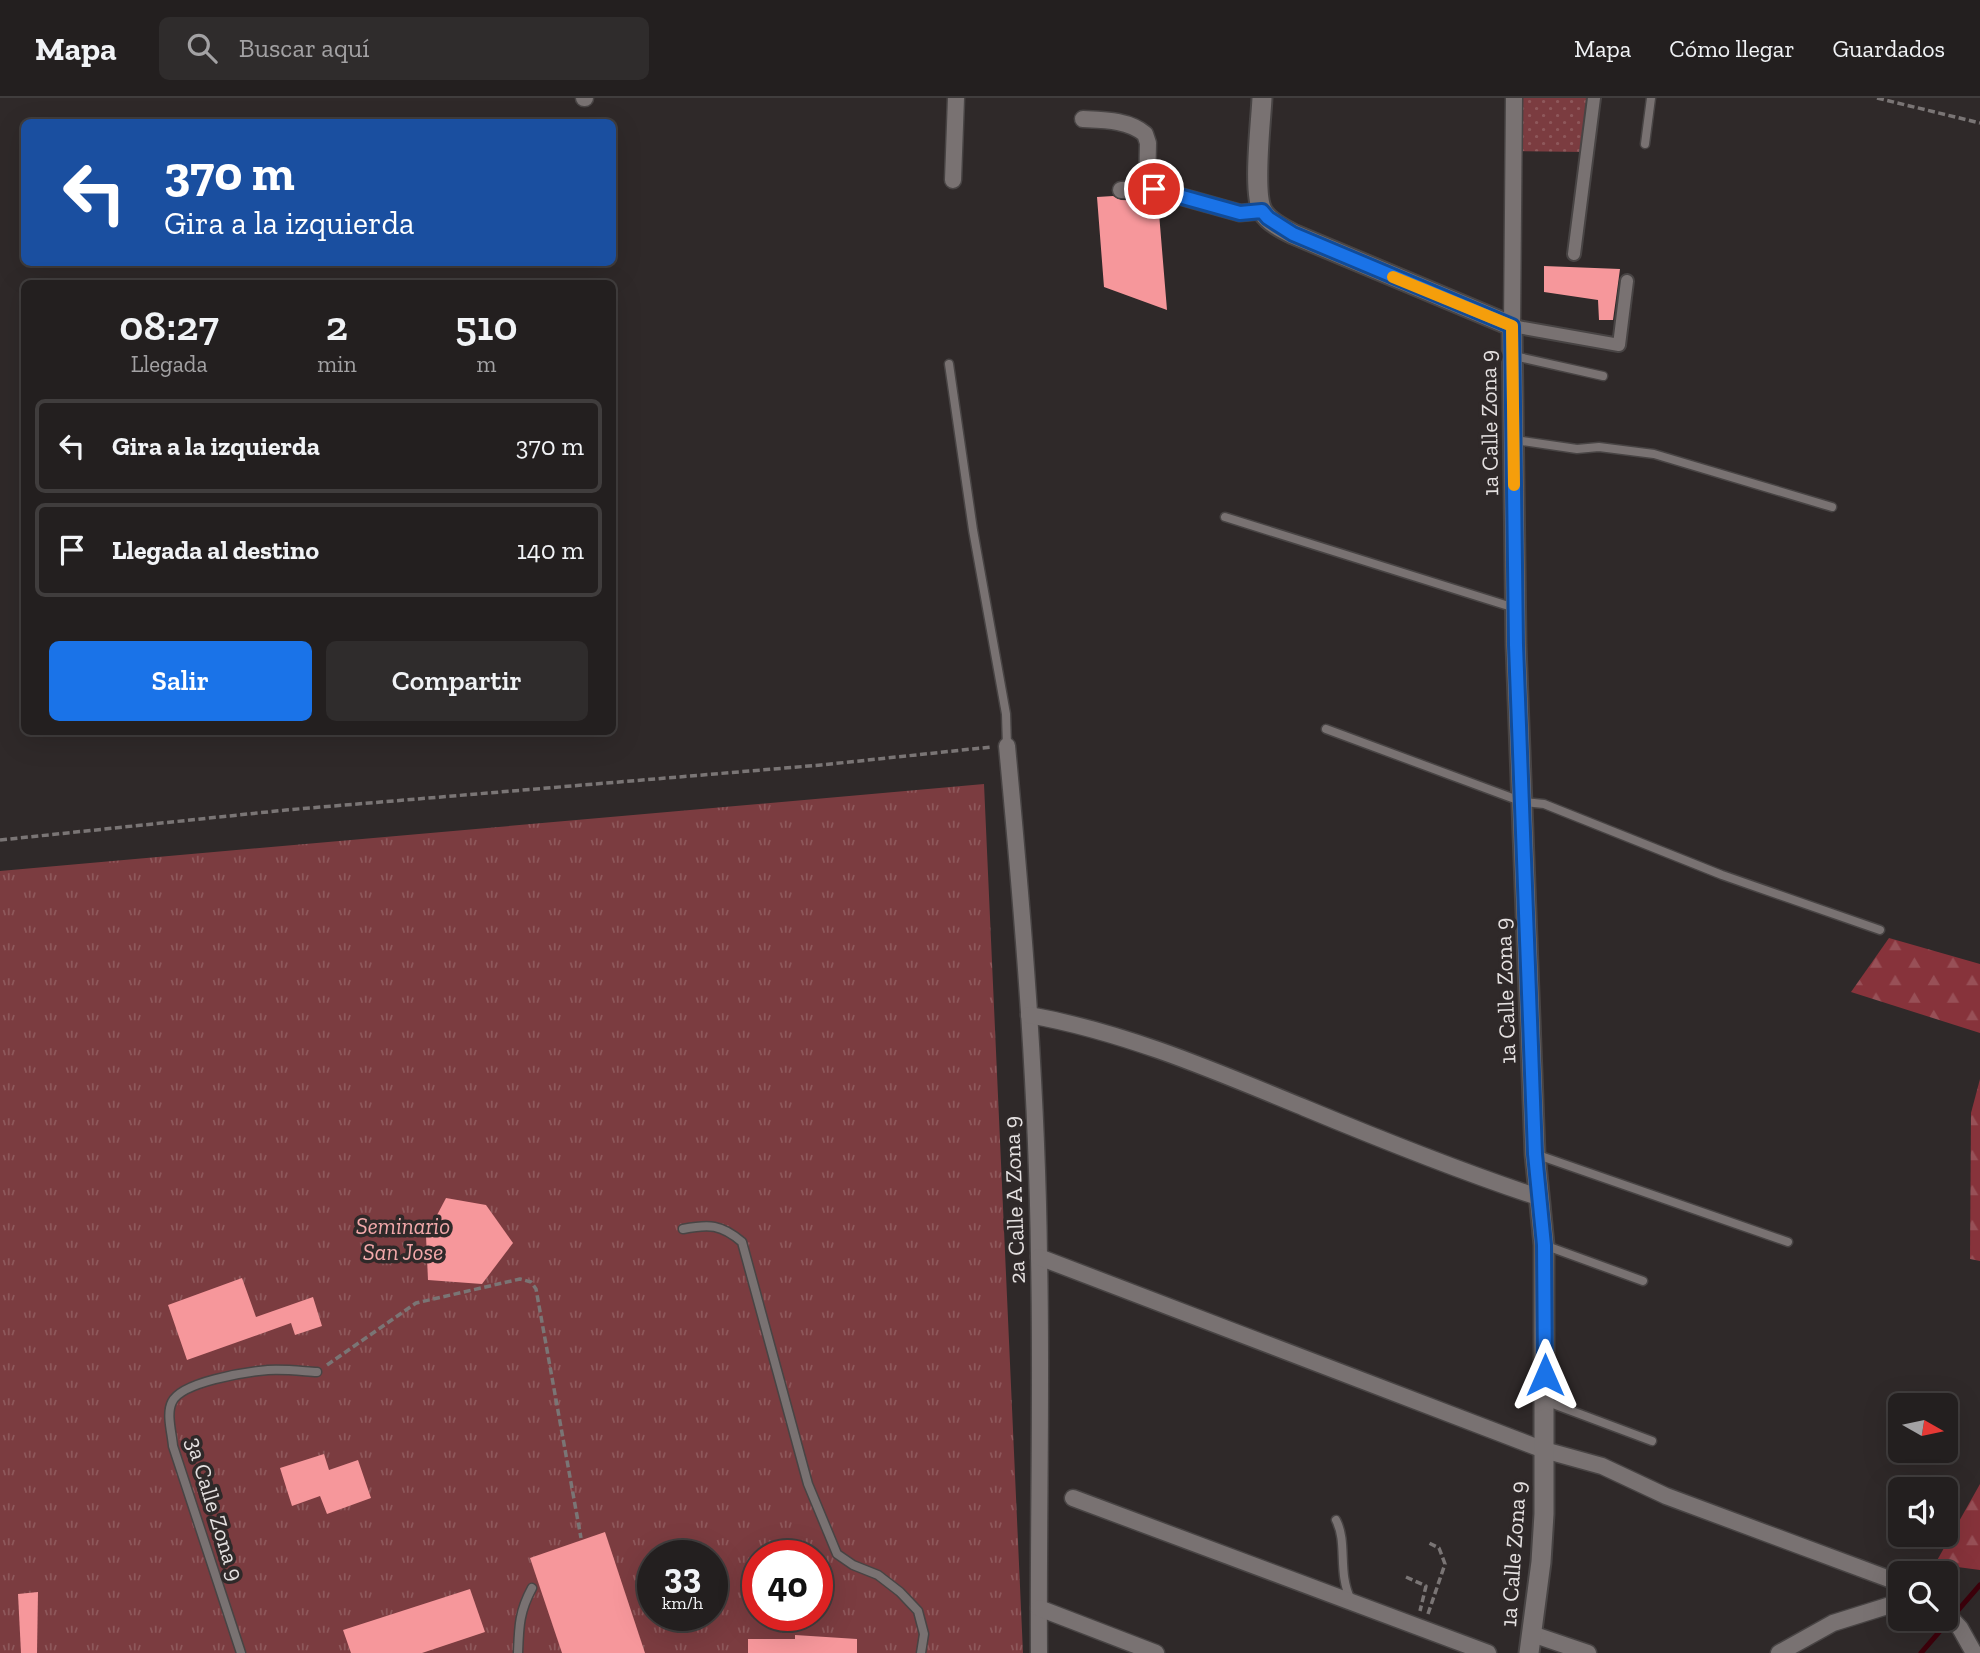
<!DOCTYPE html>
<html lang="es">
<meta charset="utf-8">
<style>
body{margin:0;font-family:"Zilla Slab",serif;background:#2f2c2c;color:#f1f3f6;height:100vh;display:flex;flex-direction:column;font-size:26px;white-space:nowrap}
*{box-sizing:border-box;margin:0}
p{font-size:23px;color:#a3a2a4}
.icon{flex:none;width:38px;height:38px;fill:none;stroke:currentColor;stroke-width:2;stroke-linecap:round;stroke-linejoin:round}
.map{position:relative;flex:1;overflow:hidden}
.panel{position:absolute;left:21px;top:182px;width:595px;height:455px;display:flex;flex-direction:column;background:#231f1f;border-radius:10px;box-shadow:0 7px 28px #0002,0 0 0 2px #403d3d}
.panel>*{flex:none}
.guide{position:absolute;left:21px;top:21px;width:595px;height:147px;border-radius:10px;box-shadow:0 7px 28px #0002,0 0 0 2px #403d3d;background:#1a4fa0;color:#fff;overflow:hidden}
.needle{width:46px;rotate:99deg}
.buttons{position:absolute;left:1888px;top:1295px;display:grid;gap:14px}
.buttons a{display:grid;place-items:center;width:70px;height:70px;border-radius:10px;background:#231f1f;box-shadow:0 7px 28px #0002,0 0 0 2px #403d3d;font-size:35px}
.speed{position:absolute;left:637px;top:1442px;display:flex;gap:14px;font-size:35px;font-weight:700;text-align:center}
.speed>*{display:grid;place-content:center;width:91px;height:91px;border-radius:50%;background:#231f1f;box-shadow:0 7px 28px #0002,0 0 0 2px #403d3d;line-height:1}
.speed small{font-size:18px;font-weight:400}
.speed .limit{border:10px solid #d22;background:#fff;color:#111}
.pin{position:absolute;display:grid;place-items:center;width:60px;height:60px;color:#fff;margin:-30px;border:4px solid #fff;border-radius:50%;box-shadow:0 2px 7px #0007}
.me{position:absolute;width:77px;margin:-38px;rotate:0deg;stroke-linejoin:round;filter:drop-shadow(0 0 5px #0008)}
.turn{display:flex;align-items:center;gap:24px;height:147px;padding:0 28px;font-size:32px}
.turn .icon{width:91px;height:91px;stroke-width:2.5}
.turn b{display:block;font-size:49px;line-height:60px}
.eta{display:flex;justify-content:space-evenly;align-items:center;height:119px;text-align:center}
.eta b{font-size:42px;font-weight:600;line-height:49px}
.primary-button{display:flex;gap:14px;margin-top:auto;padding:14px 28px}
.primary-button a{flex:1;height:80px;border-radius:10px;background:#1a73e8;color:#fff;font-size:28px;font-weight:600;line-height:80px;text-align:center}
.primary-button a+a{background:#2f2c2c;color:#f1f3f6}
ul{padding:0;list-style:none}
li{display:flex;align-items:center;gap:21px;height:94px;margin:0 14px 10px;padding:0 14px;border:4px solid #403d3d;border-radius:10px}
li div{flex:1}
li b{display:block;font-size:26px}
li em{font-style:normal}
header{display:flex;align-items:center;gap:42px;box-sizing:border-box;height:98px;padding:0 35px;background:#231f1f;border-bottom:2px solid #403d3d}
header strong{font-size:33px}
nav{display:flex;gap:38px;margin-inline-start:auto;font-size:24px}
.search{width:490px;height:63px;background:#2f2c2c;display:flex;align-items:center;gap:18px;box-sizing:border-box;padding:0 24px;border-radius:10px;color:#a3a2a4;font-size:26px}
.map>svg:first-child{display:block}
</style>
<header>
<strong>Mapa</strong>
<div class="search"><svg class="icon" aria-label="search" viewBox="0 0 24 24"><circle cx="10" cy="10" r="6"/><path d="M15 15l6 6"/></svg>Buscar aquí</div>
<nav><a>Mapa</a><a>Cómo llegar</a><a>Guardados</a></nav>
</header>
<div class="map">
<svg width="1980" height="1555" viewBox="0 0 1980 1555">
<defs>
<pattern id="grass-dots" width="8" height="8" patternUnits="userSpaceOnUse" patternTransform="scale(1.75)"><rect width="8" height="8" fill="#7b3c40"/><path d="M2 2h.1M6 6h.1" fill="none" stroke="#8e585b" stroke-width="1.8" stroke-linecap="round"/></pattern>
<pattern id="forest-firs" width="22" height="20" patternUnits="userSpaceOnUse" patternTransform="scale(1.75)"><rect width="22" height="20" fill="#87333b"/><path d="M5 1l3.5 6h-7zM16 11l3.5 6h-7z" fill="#985057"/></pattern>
<pattern id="park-tufts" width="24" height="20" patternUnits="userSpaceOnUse" patternTransform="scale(1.75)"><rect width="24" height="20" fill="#7b3c40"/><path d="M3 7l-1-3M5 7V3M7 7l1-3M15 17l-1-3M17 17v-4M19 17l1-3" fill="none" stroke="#8e585b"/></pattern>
</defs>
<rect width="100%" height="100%" fill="#2f2929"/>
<path fill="url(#grass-dots)" d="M1514 0H1594L1587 54 1514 53Z"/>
<g fill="url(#forest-firs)">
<path d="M1889 840 1980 866V935L1851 894Z"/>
<path d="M1980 981V1163L1970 1161 1971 1015Z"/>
<path d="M1980 1386V1472L1935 1466Z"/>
</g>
<path fill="url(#park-tufts)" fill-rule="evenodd" d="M984 686 1023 1555H0V773ZM653 1458H712V1517H653ZM758 1458H817V1517H758Z"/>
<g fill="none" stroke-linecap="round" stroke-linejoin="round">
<path stroke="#3d000b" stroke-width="5" d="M1921 1555 1980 1487"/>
</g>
<g fill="#f6979b">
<path d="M1113 98 1121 102 1158 103 1167 212 1104 189 1097 99Z"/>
<path d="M1544 168 1620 171 1613 222H1599L1598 202 1544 194Z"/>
<path d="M446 1100 486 1107 513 1145 482 1186 428 1182 426 1138Z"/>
<path d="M242 1180 256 1219 313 1199 322 1228 295 1237 291 1225 187 1262 168 1207Z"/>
<path d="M324 1356 329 1372 358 1362 371 1400 327 1416 320 1398 292 1408 280 1370Z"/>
<path d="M605 1434 645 1555H562L530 1460Z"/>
<path d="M470 1491 485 1534 422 1555H351L343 1532Z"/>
<path d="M38 1494 37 1555H21L18 1496Z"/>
<path d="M795 1537 857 1541V1555H748V1541H795Z"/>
</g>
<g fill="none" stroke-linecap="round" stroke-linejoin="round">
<defs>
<g id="service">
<path d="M1645 46 1651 0"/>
<path d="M1514 258 1603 278"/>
<path d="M949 266 973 432 1006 616 1007 648"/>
<path d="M1515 342 1577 351 1599 349 1654 356 1832 409"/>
<path d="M1225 419 1515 510"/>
<path d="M1326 631 1523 704 1544 706 1722 777 1880 832"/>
<path d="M1535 1056 1788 1144"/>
<path d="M683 1131C709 1126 721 1126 742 1144L808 1386 837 1456 853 1467 878 1477 900 1494 918 1513 924 1536 921 1555"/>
<path d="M1544 1147 1643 1183"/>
<path d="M1545 1303 1652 1343"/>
<path d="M1336 1422C1348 1445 1337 1474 1351 1502"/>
<path d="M241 1555 173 1348C172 1335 166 1316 172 1304 181 1284 245 1274 268 1272 284 1271 301 1273 317 1274"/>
<path d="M518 1555C519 1529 519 1514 532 1490"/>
</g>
<g id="pedestrian">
<path d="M1574 156 1594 0"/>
<path d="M1512 228 1619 247 1627 183"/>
</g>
<g id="minor">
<path d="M584 0H585"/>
<path d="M1083 21C1104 22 1129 22 1145 36L1148 45 1147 91"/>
<path d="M953 82 956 0"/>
<path d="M1121 92 1154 91 1240 115 1262 113"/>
<path d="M1512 228 1514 0"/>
<path d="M1007 648C1023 818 1037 988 1039 1159 1042 1291 1038 1423 1039 1555"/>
<path d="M1029 917C1125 934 1215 973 1305 1010 1382 1042 1459 1073 1538 1099"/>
<path d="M1039 1159 1544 1352 1602 1368 1666 1398 1900 1485"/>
<path d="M1073 1400 1488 1555"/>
<path d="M1039 1510 1156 1555"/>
<path d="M1946 1515 1960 1530 1974 1555"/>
<path d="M1532 1536 1588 1555"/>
<path d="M1779 1555 1833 1525 1900 1504"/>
</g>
<path id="tertiary" d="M1262 0C1261 23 1252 97 1263 114 1269 124 1283 131 1293 136L1512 228 1516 547 1535 1056 1544 1147V1416L1541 1464 1529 1555"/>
</defs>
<use href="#service" stroke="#484444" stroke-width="11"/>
<use href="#pedestrian" stroke="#484444" stroke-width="16"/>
<use href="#minor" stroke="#484444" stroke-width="19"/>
<use href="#tertiary" stroke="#484444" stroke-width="23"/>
<g stroke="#7a7575" stroke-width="3.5" stroke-dasharray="7 3.5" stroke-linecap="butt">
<path d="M1877 0 1980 25"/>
<path d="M0 742 286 712 821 667 991 649"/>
<path d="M327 1267 416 1205 520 1181 531 1184 536 1191 581 1440"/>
<path d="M1406 1479 1426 1488 1420 1513"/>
<path d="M1428 1516 1445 1466 1439 1450 1429 1445"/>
</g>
<use href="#service" stroke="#797272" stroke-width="8"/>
<use href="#pedestrian" stroke="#797272" stroke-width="12"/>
<use href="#minor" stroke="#797272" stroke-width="16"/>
<use href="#tertiary" stroke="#797272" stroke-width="19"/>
</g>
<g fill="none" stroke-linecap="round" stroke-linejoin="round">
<defs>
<path id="route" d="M1154 91 1240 115 1262 113 1268 120 1293 136 1512 228 1516 547 1535 1056 1544 1147 1545 1277"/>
</defs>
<use href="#route" stroke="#114b97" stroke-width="18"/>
<use href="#route" stroke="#1a73e8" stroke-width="12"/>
<path stroke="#f59e0b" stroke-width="12" d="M1393 179 1512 228 1514 387"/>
</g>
<g text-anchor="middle" stroke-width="7" stroke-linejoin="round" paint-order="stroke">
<g font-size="23" fill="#e5e1e1" stroke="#2f2929">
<text transform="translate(1489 325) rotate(-91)" y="8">1a Calle Zona 9</text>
<text transform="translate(1505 893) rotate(-92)" y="8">1a Calle Zona 9</text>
<text transform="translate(1014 1102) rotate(-92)" y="8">2a Calle A Zona 9</text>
<text transform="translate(215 1411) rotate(73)" y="8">3a Calle Zona 9</text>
<text transform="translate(1513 1456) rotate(-86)" y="8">1a Calle Zona 9</text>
</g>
<g font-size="23" font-style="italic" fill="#f3a9ab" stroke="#2f2929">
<text x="403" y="1136">Seminario<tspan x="403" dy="26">San Jose</tspan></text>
</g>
</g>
</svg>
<div class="buttons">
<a><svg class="needle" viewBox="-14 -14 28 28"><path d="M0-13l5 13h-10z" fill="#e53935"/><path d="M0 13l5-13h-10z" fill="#a3a2a4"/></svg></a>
<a><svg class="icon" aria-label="sound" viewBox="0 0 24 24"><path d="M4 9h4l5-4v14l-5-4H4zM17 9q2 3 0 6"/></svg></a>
<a><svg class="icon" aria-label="search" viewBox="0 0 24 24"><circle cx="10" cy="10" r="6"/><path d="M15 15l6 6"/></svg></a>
</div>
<div class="speed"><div>33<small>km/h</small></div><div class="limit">40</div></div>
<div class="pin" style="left:1154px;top:91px;background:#d93025"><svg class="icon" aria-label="arrive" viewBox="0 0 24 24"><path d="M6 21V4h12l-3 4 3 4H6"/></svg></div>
<svg class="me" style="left:1545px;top:1277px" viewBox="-20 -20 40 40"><path d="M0-17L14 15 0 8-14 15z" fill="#1a73e8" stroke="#fff" stroke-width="4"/></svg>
<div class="guide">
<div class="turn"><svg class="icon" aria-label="left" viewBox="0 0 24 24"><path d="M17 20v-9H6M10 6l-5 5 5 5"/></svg><div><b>370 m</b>Gira a la izquierda</div></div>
</div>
<section class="panel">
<div class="eta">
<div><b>08:27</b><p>Llegada</p></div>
<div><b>2</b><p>min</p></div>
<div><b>510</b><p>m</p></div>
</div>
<ul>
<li><svg class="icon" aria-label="left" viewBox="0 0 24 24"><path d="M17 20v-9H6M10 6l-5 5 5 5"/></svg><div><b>Gira a la izquierda</b></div><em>370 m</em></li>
<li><svg class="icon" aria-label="arrive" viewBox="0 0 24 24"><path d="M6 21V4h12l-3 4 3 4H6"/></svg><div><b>Llegada al destino</b></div><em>140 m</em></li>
</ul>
<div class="primary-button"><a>Salir</a><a>Compartir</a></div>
</section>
</div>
